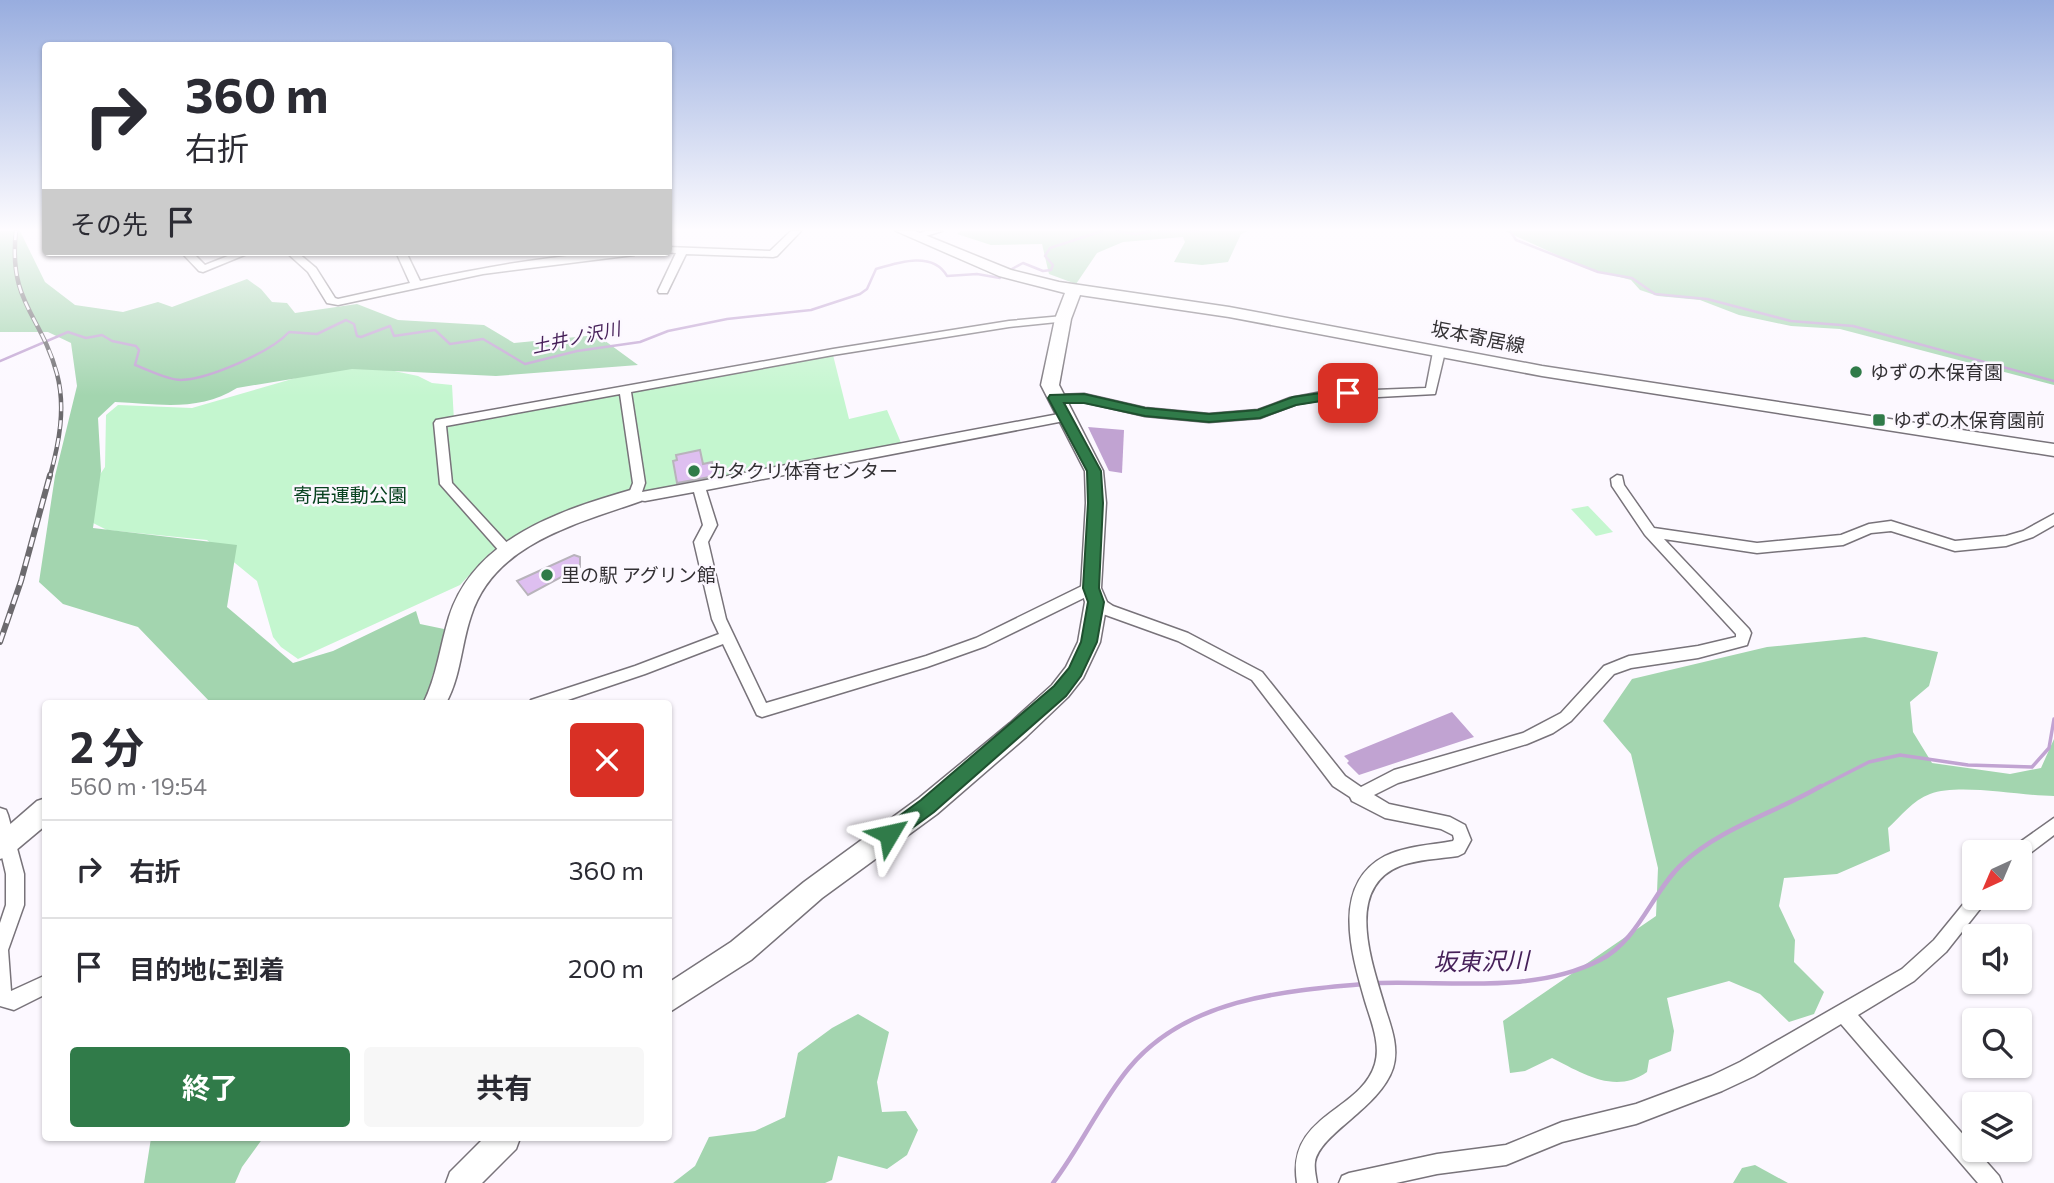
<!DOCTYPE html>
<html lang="ja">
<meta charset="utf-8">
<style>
body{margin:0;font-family:Commissioner,"Noto Sans JP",sans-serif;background:#f7f7f7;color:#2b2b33;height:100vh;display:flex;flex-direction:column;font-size:26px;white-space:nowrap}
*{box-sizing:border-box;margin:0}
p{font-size:23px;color:#7c7c81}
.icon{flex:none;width:38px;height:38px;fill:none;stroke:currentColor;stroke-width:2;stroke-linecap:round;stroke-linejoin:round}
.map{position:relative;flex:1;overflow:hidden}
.panel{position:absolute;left:42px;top:700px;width:630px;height:441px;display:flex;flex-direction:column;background:#fff;border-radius:7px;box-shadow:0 2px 5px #0004}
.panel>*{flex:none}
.top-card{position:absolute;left:42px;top:42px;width:630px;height:214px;border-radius:7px;box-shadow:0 2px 5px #0004;background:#fff;color:#2b2b33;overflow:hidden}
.needle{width:46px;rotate:224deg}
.controls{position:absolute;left:1962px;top:840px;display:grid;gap:14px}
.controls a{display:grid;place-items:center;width:70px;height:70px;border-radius:7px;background:#fff;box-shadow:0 2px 5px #0004;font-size:35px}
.pin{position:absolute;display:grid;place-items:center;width:60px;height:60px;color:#fff;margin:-30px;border-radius:14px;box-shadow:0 4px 10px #0006}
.me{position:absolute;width:77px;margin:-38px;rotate:54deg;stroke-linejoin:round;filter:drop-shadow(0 0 5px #0008)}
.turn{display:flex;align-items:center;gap:24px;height:147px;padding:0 28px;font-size:32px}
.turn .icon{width:91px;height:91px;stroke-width:2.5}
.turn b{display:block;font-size:49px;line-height:60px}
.then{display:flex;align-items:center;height:66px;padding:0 28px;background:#0003;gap:14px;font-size:26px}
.round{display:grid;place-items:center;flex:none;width:74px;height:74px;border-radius:7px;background:#f7f7f7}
.head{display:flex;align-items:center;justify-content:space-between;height:119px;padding:0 28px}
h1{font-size:42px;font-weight:700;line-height:52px}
.primary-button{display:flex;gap:14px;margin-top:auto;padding:14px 28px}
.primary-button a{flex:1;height:80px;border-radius:7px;background:#307b49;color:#fff;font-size:28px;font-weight:700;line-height:80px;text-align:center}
.primary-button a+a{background:#f7f7f7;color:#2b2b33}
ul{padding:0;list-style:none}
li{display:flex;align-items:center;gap:21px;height:98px;padding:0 28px;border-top:2px solid #e1e1e2}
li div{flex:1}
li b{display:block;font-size:26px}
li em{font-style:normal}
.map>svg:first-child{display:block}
</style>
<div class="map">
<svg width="2054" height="1183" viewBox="0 0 2054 1183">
<rect width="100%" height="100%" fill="#fcf8ff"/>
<g fill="#c4f6cf">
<path d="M833 355 849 419 887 410 902 445 577 507 491 552 460 585 298 659 281 647 273 637 257 581 207 540 107 530 87 520V494L105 467 106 415 118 405 192 408 323 370 375 367 418 376 432 383 452 385 454 421Z"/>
<path d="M1588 506 1613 532 1596 536 1571 509Z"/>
</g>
<g fill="#a3d5af">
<path d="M0 231H20L45 282 75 305 123 312 158 302 172 307 247 279 261 289 272 302 287 303 295 313 357 304 398 320 484 325 514 343 597 335 638 365 496 376 352 369 237 388C200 412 158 404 115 402L98 418 101 471 93 528 237 545 227 607 293 663 333 651 416 611 420 624 444 629 443 645 431 680 443 703H211L138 627 63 604 39 582 55 476 77 386 71 343 48 332H0Z"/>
<path d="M961 231H1248L1241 234 1228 262 1202 265 1174 262 1185 242 1183 237 1123 242 1097 253 1076 284 1049 274 1042 244 991 245 957 234Z"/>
<path d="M1505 231H2054V385L1840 329 1791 326 1739 315 1700 300 1658 296 1640 290 1631 280 1585 268Z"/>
<path d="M1865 637 1938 652 1929 686 1910 702 1913 732 1932 763 2010 774 2041 768 2054 739V796C2020 796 1960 783 1930 794 1913 800 1900 817 1888 828L1890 851 1837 874 1784 878 1779 906 1795 940 1794 962 1824 992 1814 1014 1789 1022 1760 994 1729 981 1667 998 1674 1031 1671 1051 1649 1060 1647 1072C1615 1095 1582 1073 1552 1058L1525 1071 1510 1073 1503 1021 1656 916 1658 868 1631 754 1603 721 1632 679 1767 647Z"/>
<path d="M858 1014 889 1032 877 1082 882 1112 906 1111 918 1130 907 1155 887 1169 838 1156 832 1180 825 1183H673L695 1166 709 1137 755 1131 785 1117 798 1053 832 1028Z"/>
<path d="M151 1138H263L242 1167 235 1183H144Z"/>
<path d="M1755 1165 1788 1183H1733L1742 1168Z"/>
</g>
<g fill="#c1a3d2">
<path d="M1088 427 1124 430 1122 473 1109 471Z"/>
<path d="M1452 712 1474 737 1359 775 1347 763 1349 761 1344 756Z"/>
</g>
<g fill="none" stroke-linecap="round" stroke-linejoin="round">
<g stroke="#c1a3d2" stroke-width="2.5">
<path d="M1116 231 1136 234 1151 231"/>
<path d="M1159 231H1199"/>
<path d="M1510 231 1516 240 1598 272 1632 278 1655 294 1707 299 1791 321 1853 326 2054 381"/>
<path d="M1010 270 1023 263 1043 271 1051 270 1053 265 1045 256 1050 248 1102 231"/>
<path d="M0 361 68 332 86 338 102 335 112 341 136 346 139 350 135 365C149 370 167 380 181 380 209 379 271 352 289 332L317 334 346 320 354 324 357 336 361 337 390 326 394 336 435 330 450 344 483 339 525 364 577 351 640 342 668 331 727 319 811 310 860 294 867 289 876 269C899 262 933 251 947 276L977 274 1000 278"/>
</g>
<path stroke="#c1a3d2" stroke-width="3.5" d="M1818 788 1869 762 1900 755 1968 765 2032 767 2049 748 2054 719"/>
<g stroke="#c1a3d2" stroke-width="4.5">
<path d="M1375 983C1448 980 1532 995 1600 960 1639 940 1652 892 1682 864 1720 828 1777 812 1821 786"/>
<path d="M1053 1183C1081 1146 1100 1103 1129 1068 1186 999 1282 991 1364 984"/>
</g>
</g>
<g fill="#debff0" stroke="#b8b3bb" stroke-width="2">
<path d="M700 450 703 464 712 462 715 476 677 483 673 461 677 460 676 455Z"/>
<path d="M574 555 580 557V567L528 595 517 581Z"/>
</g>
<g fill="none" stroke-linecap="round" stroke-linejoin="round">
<defs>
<g id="street">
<path d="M791 231H801L777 256 773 257 686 254 667 293H659L658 291 676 253 664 252H668V247L770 251Z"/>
<path d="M926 231H942L916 239 911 236Z"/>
<path d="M181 252H192L205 265 238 252H252L203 272 199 271Z"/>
<path d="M286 252H297L316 268 335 298 338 299 410 283 396 252H406L420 281C491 266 566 252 639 252L634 255 483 274 338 305 327 303 308 272Z"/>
<path d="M1063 316 1067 317V321L1009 327 833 355 631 392 645 483 642 492 1064 413 1070 417 1064 421 706 490 717 525 708 542 726 619 766 703 926 656 976 638 1086 584H1096L1098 588 1096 592 986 646 927 667 762 717 757 715 723 644 645 674 556 704H529L531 700 635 666 719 634 712 619 694 542 703 525 694 492 645 501 629 499 628 496 633 483 620 394 446 426 452 483 511 547 513 550 506 555 501 553 440 484 434 423 436 420 833 349 1009 321Z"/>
<path d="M1439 349 1445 352 1435 394 1322 400 1297 404 1260 418 1209 422 1145 416 1084 402 1055 403 1049 399 1055 395 1084 394 1145 408 1209 414 1258 410 1290 398 1322 392 1426 388 1433 352Z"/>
<path d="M1617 475 1622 476 1624 485 1654 528 1757 543 1841 535 1869 524 1891 521 1955 541 2006 536 2023 531 2054 514V525L2033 537 2006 546 1955 551 1891 531 1871 533 1843 545 1757 553 1664 539 1749 629 1751 633 1747 645 1698 658 1631 668 1614 674 1571 721 1553 733 1527 744 1398 783 1374 795 1389 804 1450 817 1465 825 1471 840 1464 853 1458 856C1439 859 1418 859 1400 866 1342 889 1374 968 1386 1011 1392 1029 1399 1049 1393 1068 1380 1108 1320 1133 1315 1162 1314 1169 1316 1176 1317 1183H1297C1286 1114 1361 1112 1375 1064 1381 1044 1371 1021 1365 1001 1352 955 1330 885 1385 856 1406 846 1431 845 1453 841L1454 839 1453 835 1441 829 1385 818 1352 801 1350 797 1333 786 1252 680 1178 641 1103 614 1089 602 1091 598H1101L1113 606 1188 633 1262 672 1345 776 1361 787 1394 770 1523 733 1561 713 1604 666 1629 656 1698 646 1736 637V634L1645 535 1612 486 1611 479Z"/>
<path d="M0 808 6 810 8 815 24 874V905L8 950 11 991 46 975V994L14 1010 0 1006V923L6 905V874L0 848Z"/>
<path d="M2054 818V835L2025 857 2020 859V852H2011L2013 847Z"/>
<path d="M1974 891V898H1987L1984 904 1946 952 1914 981 1858 1015 1974 1147V1150H1976L1999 1176 2002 1183H1978L1841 1024 1754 1076 1722 1091 1636 1124 1562 1142 1506 1165 1437 1174 1396 1183H1339L1342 1176 1349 1173 1437 1154 1506 1145 1562 1122 1636 1104 1711 1076 1740 1062 1902 969 1934 940Z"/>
</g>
<g id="secondary">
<path d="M896 231H915L1011 270 1059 282 1229 307 1542 366 2054 444V456L1542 376 1229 317 1080 295 1071 319 1059 385 1103 471 1106 503 1101 588 1107 602 1100 642 1083 678 1068 697 1026 737 937 814 822 898 751 960 668 1013V983L731 942 804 882 919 798 1010 723 1052 685 1066 667 1078 642 1085 602 1081 588 1086 503 1085 471 1041 385 1055 319 1065 293 999 276Z"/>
<path d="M634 489 641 491 644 496 641 501C577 524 494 543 471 616 461 645 461 676 446 703L423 704C437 676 440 646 449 617 474 538 561 510 634 489Z"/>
<path d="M46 798V825L9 856 0 859V833L37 801Z"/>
<path d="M484 1138H520L516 1149 482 1183H446L450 1172Z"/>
</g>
</defs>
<use href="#street" stroke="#78737a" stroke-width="3"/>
<use href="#secondary" stroke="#78737a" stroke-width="3"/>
<use href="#street" fill="#fff" fill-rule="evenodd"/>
<use href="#secondary" fill="#fff" fill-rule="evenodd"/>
<defs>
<path id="rail-far1" d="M16 231C8 303 41 314 57 374 66 408 59 443 50 476"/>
<path id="rail" d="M0 642 21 581 50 475"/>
</defs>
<use href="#rail-far1" stroke="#6c6a6e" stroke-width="4.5"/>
<use href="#rail" stroke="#6c6a6e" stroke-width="6"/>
<use href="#rail-far1" stroke="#fcf8ff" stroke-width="2.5" stroke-dasharray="9" stroke-linecap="butt"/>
<use href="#rail" stroke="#fcf8ff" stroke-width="3.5" stroke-dasharray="10" stroke-linecap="butt"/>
</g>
<linearGradient id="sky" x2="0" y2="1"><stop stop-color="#98addf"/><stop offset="0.58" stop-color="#fefcff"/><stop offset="1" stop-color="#fefcff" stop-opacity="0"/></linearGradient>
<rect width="2054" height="396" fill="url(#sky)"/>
<path fill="#307b49" stroke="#1f502f" stroke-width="2" d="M1348 389 1354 393 1352 396 1296 405 1260 418 1209 422 1145 416 1084 403H1064L1101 471 1103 503 1099 588 1104 602 1097 642 1081 676 1066 696 934 812 896 840 889 843 883 840 880 834 883 828 921 800 1054 686 1069 668 1081 642 1088 602 1083 588 1088 503 1087 471 1048 398 1050 395 1084 394 1145 408 1209 414 1258 410 1293 397Z"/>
<g fill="#307b49" stroke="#fcf8ff" stroke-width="2.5">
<circle cx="1856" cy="372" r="7"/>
<rect x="1872" y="413" width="14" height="14" rx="3.5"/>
<circle cx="694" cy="471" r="7"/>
<circle cx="547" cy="575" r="7"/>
</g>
<g text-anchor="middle" stroke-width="5" stroke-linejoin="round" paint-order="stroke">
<g font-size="18" font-style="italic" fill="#451f58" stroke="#fcf8ff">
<text transform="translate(576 338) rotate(-12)" y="6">土井ノ沢川</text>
</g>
<g font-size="19" fill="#333134" stroke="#fcf8ff">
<text transform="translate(1478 337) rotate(11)" y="7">坂本寄居線</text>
</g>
<g font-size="19" fill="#333134" stroke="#fcf8ff" text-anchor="start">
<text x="1870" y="379">ゆずの木保育園</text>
<text x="1893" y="427">ゆずの木保育園前</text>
<text x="708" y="478">カタクリ体育センター</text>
<text x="561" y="582">里の駅 アグリン館</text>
</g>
<g font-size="19" fill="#07421f" stroke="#fcf8ff">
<text x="350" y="502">寄居運動公園</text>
</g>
<g font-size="24" font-style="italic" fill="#451f58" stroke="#fcf8ff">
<text transform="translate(1481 962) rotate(-1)" y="8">坂東沢川</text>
</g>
</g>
</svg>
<div class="controls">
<a><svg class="needle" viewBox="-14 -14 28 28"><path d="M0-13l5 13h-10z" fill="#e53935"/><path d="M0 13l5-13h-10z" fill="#7c7c81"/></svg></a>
<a><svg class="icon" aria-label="sound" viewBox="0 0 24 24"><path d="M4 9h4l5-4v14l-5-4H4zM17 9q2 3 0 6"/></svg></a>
<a><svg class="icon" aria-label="search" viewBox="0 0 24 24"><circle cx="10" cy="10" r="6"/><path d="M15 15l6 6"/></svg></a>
<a><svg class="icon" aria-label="layers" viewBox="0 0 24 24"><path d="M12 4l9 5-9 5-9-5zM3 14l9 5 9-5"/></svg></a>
</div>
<div class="pin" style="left:1348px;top:393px;background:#d93025"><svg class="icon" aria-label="arrive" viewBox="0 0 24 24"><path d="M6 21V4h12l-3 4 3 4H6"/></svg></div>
<svg class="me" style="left:889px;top:834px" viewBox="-20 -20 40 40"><path d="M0-17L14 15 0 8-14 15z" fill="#307b49" stroke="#fff" stroke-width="4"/></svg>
<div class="top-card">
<div class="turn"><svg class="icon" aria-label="right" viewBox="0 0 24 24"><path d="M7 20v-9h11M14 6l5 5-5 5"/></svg><div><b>360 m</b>右折</div></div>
<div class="then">その先<svg class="icon" aria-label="arrive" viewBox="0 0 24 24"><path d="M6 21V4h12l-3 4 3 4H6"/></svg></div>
</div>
<section class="panel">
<div class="head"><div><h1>2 分</h1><p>560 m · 19:54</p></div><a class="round" style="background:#d93025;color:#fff"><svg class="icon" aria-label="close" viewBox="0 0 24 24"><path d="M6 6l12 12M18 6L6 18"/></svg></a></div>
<ul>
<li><svg class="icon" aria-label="right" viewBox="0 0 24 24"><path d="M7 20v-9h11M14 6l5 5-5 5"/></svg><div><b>右折</b></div><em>360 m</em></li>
<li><svg class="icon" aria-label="arrive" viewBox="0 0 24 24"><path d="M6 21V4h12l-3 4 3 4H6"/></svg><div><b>目的地に到着</b></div><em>200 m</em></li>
</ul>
<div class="primary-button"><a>終了</a><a>共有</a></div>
</section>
</div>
